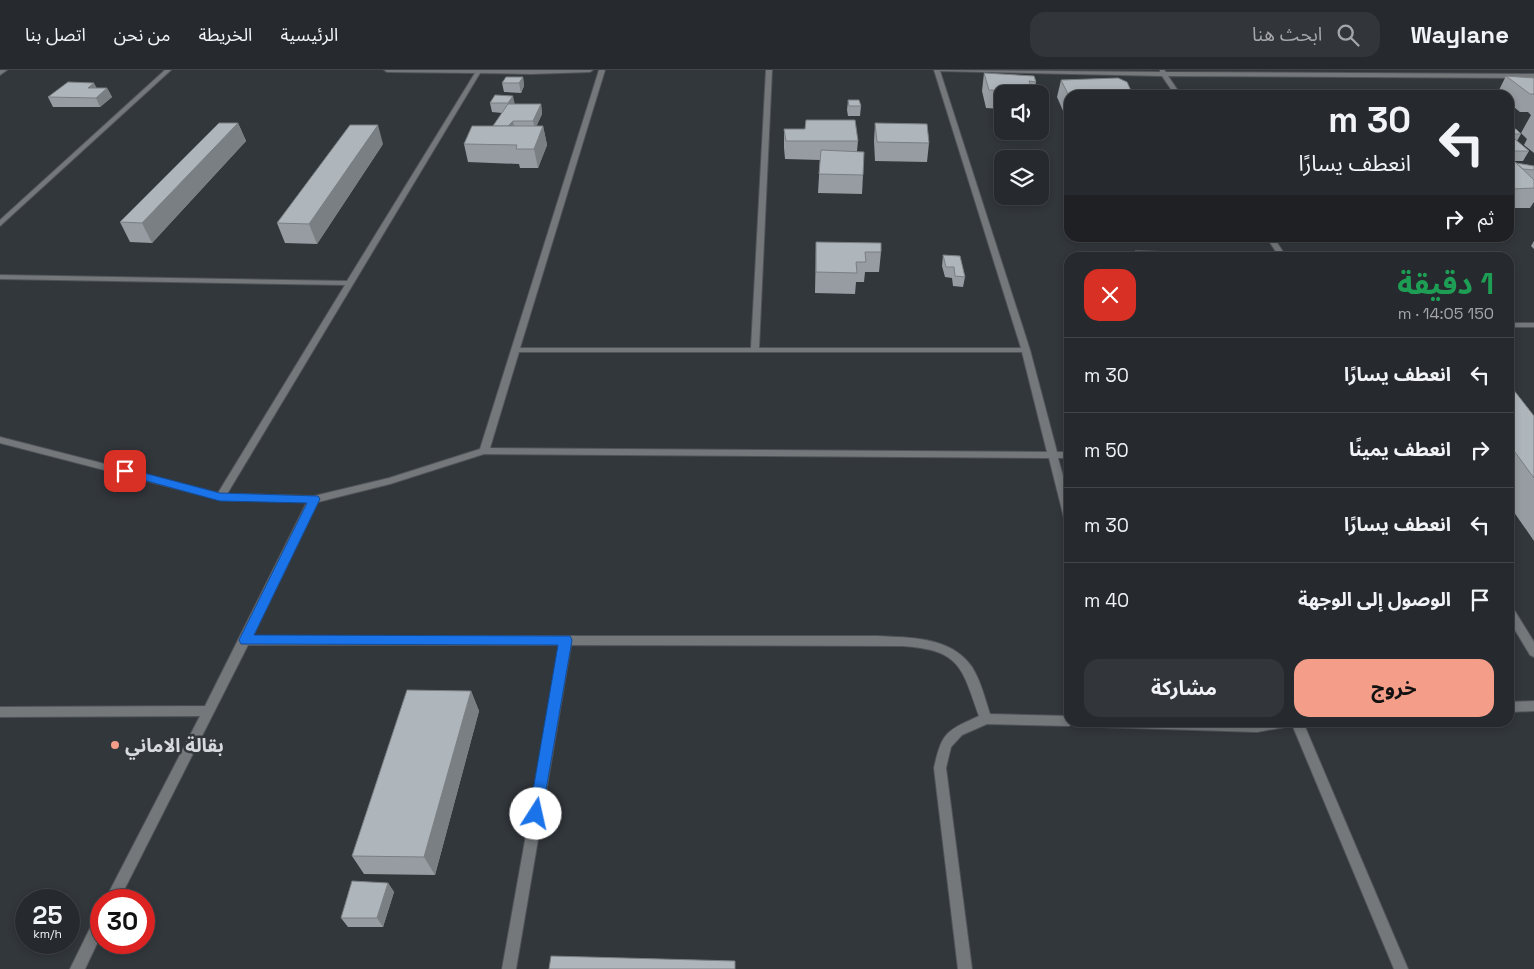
<!DOCTYPE html>
<html lang="ar">
<meta charset="utf-8">
<style>
body{margin:0;font-family:"Space Grotesk","Noto Sans Arabic",sans-serif;background:#323539;color:#f1f3f6;direction:rtl;height:100vh;display:flex;flex-direction:column;font-size:19px;white-space:nowrap}
*{box-sizing:border-box;margin:0}
p{font-size:16px;color:#a4a6aa}
.icon{flex:none;width:28px;height:28px;fill:none;stroke:currentColor;stroke-width:2;stroke-linecap:round;stroke-linejoin:round}
.map{position:relative;flex:1;overflow:hidden;direction:ltr}
.side{position:absolute;left:1064px;top:182px;width:450px;height:475px;display:flex;flex-direction:column;background:#26292d;border-radius:15px;box-shadow:0 2px 8px #0003,0 0 0 1px #424549;direction:rtl}
.side>*{flex:none}
.guide{position:absolute;left:1064px;top:20px;width:450px;height:152px;border-radius:15px;box-shadow:0 2px 8px #0003,0 0 0 1px #424549;direction:rtl;background:#26292d;color:#f1f3f6;overflow:hidden}
.tools{position:absolute;left:994px;top:15px;display:grid;gap:10px}
.tools a{display:grid;place-items:center;width:55px;height:55px;border-radius:10px;background:#26292d;box-shadow:0 2px 8px #0003,0 0 0 1px #424549;font-size:25px}
.speed{position:absolute;left:15px;top:819px;display:flex;gap:10px;font-size:25px;font-weight:700;text-align:center}
.speed>*{display:grid;place-content:center;width:65px;height:65px;border-radius:50%;background:#26292d;box-shadow:0 2px 8px #0003,0 0 0 1px #424549;line-height:1}
.speed small{font-size:12px;font-weight:400}
.speed .limit{border:8px solid #d22;background:#fff;color:#111}
.pin{position:absolute;display:grid;place-items:center;width:42px;height:42px;color:#fff;margin:-21px;border-radius:10px;box-shadow:0 2px 8px #0006}
.me{position:absolute;width:55px;margin:-28px;rotate:10deg;stroke-linejoin:round;filter:drop-shadow(0 0 4px #0008)}
.turn{display:flex;align-items:center;gap:18px;height:105px;padding:0 20px;font-size:22px}
.turn .icon{width:65px;height:65px;stroke-width:2.5}
.turn b{display:block;font-size:35px;line-height:42px}
.then{display:flex;align-items:center;height:48px;padding:0 20px;background:#0003;gap:10px;font-size:19px}
.round{display:grid;place-items:center;flex:none;width:52px;height:52px;border-radius:15px;background:#323539}
.summary{display:flex;align-items:center;justify-content:space-between;height:85px;padding:0 20px}
h1{font-size:30px;font-weight:700;line-height:38px;color:#1e9e55}
.primary-button{display:flex;gap:10px;margin-top:auto;padding:10px 20px}
.primary-button a{flex:1;height:58px;border-radius:15px;background:#f49e89;color:#111;font-size:20px;font-weight:700;line-height:58px;text-align:center}
.primary-button a+a{background:#323539;color:#f1f3f6}
ul{padding:0;list-style:none}
li{display:flex;align-items:center;gap:15px;height:75px;padding:0 20px;border-top:1px solid #424549}
li div{flex:1}
li b{display:block;font-size:19px}
li em{font-style:normal}
header{display:flex;align-items:center;gap:30px;box-sizing:border-box;height:70px;padding:0 25px;background:#26292d;border-bottom:1px solid #424549}
header strong{font-size:24px}
nav{display:flex;gap:28px;margin-inline-start:auto;font-size:18px}
.search{width:350px;height:45px;background:#323539;display:flex;align-items:center;gap:12px;box-sizing:border-box;padding:0 18px;border-radius:15px;color:#a4a6aa;font-size:19px}
.map>svg:first-child{display:block}
</style>
<header>
<strong>Waylane</strong>
<div class="search"><svg class="icon" aria-label="search" viewBox="0 0 24 24"><circle cx="10" cy="10" r="6"/><path d="M15 15l6 6"/></svg>ابحث هنا</div>
<nav><a>الرئيسية</a><a>الخريطة</a><a>من نحن</a><a>اتصل بنا</a></nav>
</header>
<div class="map">
<svg width="1534" height="899" viewBox="0 0 1534 899">
<rect width="100%" height="100%" fill="#32373c"/>
<g fill="none" stroke-linecap="round" stroke-linejoin="round">
<defs>
<g id="street">
<path d="M0 0H7L0 5Z"/>
<path d="M165 0H171L0 156V150Z"/>
<path d="M384 0H593L590 2 531 4 480 3 227 424 314 426 389 408 480 379 599 0H605L520 278H751L766 0H772L759 278H1021L934 0 1160 2V0H1164L1166 2 1534 4V8L1168 6 1181 25H1175L1162 6 940 1 1030 280 1057 382H1069V388H1058L1069 428V452L1064 448 1049 388 484 384 390 414 318 432 253 566H877C911 568 950 566 972 597 981 611 985 629 990 644L1069 646V652H1074L1069 656 987 654 962 665 951 677 946 698 972 899H958L934 698C942 662 946 661 979 646 962 598 961 580 903 576L571 575 516 899H502L560 575H248L119 830H105L200 646 0 647V637L205 636 307 432 220 430 0 373V367L218 423 345 215 0 209V205L347 211 475 3 387 2ZM519 282H1022L1047 382 490 378Z"/>
<path d="M1267 168H1274L1287 188H1280Z"/>
<rect x="1509" y="253" width="25" height="4"/>
<path d="M1509 537 1513 538 1534 572V587L1530 585 1509 550Z"/>
<path d="M1534 631V641L1509 642V632Z"/>
<path d="M1095 652H1291L1289 656 1285 657 1257 662 1101 657 1097 656Z"/>
<path d="M1291 652H1303L1408 899H1394Z"/>
<path d="M101 844V865L85 899H70L96 846Z"/>
</g>
</defs>
<use href="#street" stroke="#505459" stroke-width="2"/>
<use href="#street" fill="#75787b" fill-rule="evenodd"/>
</g>
<g fill="#969ca1">
<path d="M984 3 1036 12 1034 24H1002V39L986 38 982 21Z"/>
<path d="M1506 6 1534 8V83L1524 75 1527 69 1521 63 1531 45 1528 42H1520L1509 33V25H1498L1497 24Z"/>
<path d="M523 7 524 16 521 23 504 22 502 13Z"/>
<path d="M1061 10 1069 25V50H1067L1057 27Z"/>
<path d="M97 18H107L112 27 100 37H53L48 27Z"/>
<path d="M495 25 514 34H541L542 44 536 56H543L547 75 538 98H520L519 94 468 92 464 74 493 56 502 43 492 42 490 33Z"/>
<path d="M848 30 861 36 860 46H848L847 40Z"/>
<path d="M1040 43 1049 57 1047 66 1015 65 1014 61H1040Z"/>
<path d="M238 53 246 71 152 173 130 172 120 152Z"/>
<path d="M875 53 929 73 927 92 875 91 874 71Z"/>
<path d="M784 59 858 71 857 81 863 105 862 124 818 123 820 90 785 89 784 78Z"/>
<path d="M1509 59 1521 64 1517 71 1529 81 1523 91H1514L1516 93 1534 96V132L1530 138H1509Z"/>
<path d="M383 74 317 174 285 173 277 153Z"/>
<path d="M1534 171V179L1531 176Z"/>
<path d="M816 172 881 182 879 202H865L864 212H856L855 224 815 223Z"/>
<path d="M1135 181 1190 188H1133Z"/>
<path d="M943 185 965 207 963 217 953 216 952 208 945 207 942 196Z"/>
<path d="M1509 314 1534 346V471L1509 435Z"/>
<path d="M471 621 479 641 435 805 364 804 352 786Z"/>
<path d="M388 813 394 822 383 857H348L341 848Z"/>
</g>
<g fill="#7a7f83">
<path d="M523 7 524 16 521 23 519 13Z"/>
<path d="M94 13 99 22 88 18Z"/>
<path d="M107 18 112 27 100 37 96 28Z"/>
<path d="M513 26 515 35 510 43 508 33Z"/>
<path d="M541 34 542 44 535 60 533 51Z"/>
<path d="M513 51 515 61 508 56Z"/>
<path d="M238 53 246 71 152 173 142 153Z"/>
<path d="M378 55 383 74 317 174 309 154Z"/>
<path d="M543 56 547 75 538 98 534 79Z"/>
<path d="M471 621 479 641 435 805 424 787Z"/>
<path d="M388 813 394 822 383 857 377 848Z"/>
</g>
<g fill="#aeb5bb" stroke="#7a7f83">
<path d="M984 3 1034 6 1036 12 1029 11 1033 22 989 20Z"/>
<path d="M1506 6 1534 8V24H1530Z"/>
<path d="M506 7H523L519 13H502Z"/>
<path d="M1118 8 1127 12 1133 25H1069V26L1061 10Z"/>
<path d="M68 12 94 13 88 18H107L96 28 48 27Z"/>
<path d="M495 25 513 26 508 33H490Z"/>
<path d="M848 30H859L861 36H849Z"/>
<path d="M508 34H541L533 51H513L508 56H493Z"/>
<path d="M1040 43 1046 44 1049 57 1040 56Z"/>
<path d="M806 50H855L858 71H786L784 59H805Z"/>
<path d="M219 53H238L142 153 120 152Z"/>
<path d="M875 53 927 54 929 73 877 72Z"/>
<path d="M350 55H378L309 154 277 153Z"/>
<path d="M472 56H543L534 79H516L517 75 464 74Z"/>
<path d="M1509 59H1516L1521 64H1509Z"/>
<path d="M1509 64 1529 81H1509Z"/>
<path d="M821 80 864 82 863 105 819 104Z"/>
<path d="M1509 86 1534 110V118L1512 119 1509 115Z"/>
<path d="M1516 93 1534 96V100L1523 99Z"/>
<path d="M816 172 881 173V182H865L866 192H856L857 203 816 202Z"/>
<path d="M1135 181 1187 182 1190 188H1138Z"/>
<path d="M943 185 960 186 965 207 955 206 954 197H946Z"/>
<path d="M1509 314 1534 346V408L1509 374Z"/>
<path d="M407 620 471 621 424 787 352 786Z"/>
<path d="M352 811 388 813 377 848H341Z"/>
<path d="M551 886 735 891V899H549Z"/>
</g>
<path fill="#1a73e8" stroke="#114b97" d="M125 398 220 423 318 426 320 429 254 565 570 566 572 570 541 749 536 751 531 749 529 744 558 575 241 574 239 570 307 433 220 431 121 404 120 401Z"/>
<circle fill="#f49e89" stroke="#32373c" stroke-width="2" cx="115" cy="675" r="5"/>
<g text-anchor="middle" stroke-width="5" stroke-linejoin="round" paint-order="stroke">
<g font-size="19" font-weight="bold" fill="#d7dadd" stroke="#32373c" text-anchor="start">
<text x="125" y="682">بقالة الاماني</text>
</g>
</g>
</svg>
<div class="tools">
<a><svg class="icon" aria-label="sound" viewBox="0 0 24 24"><path d="M4 9h4l5-4v14l-5-4H4zM17 9q2 3 0 6"/></svg></a>
<a><svg class="icon" aria-label="layers" viewBox="0 0 24 24"><path d="M12 4l9 5-9 5-9-5zM3 14l9 5 9-5"/></svg></a>
</div>
<div class="speed"><div>25<small>km/h</small></div><div class="limit">30</div></div>
<div class="pin" style="left:125px;top:401px;background:#d93025"><svg class="icon" aria-label="arrive" viewBox="0 0 24 24"><path d="M6 21V4h12l-3 4 3 4H6"/></svg></div>
<svg class="me" style="left:536px;top:744px" viewBox="-20 -20 40 40"><circle r="19" fill="#fff"/><path d="M0-13L10 11 0 6-10 11z" fill="#1a73e8"/></svg>
<div class="guide">
<div class="turn"><svg class="icon" aria-label="left" viewBox="0 0 24 24"><path d="M17 20v-9H6M10 6l-5 5 5 5"/></svg><div><b>30 m</b>انعطف يسارًا</div></div>
<div class="then">ثم<svg class="icon" aria-label="right" viewBox="0 0 24 24"><path d="M7 20v-9h11M14 6l5 5-5 5"/></svg></div>
</div>
<section class="side">
<div class="summary"><div><h1>1 دقيقة</h1><p>150 m · 14:05</p></div><a class="round" style="background:#d93025;color:#fff"><svg class="icon" aria-label="close" viewBox="0 0 24 24"><path d="M6 6l12 12M18 6L6 18"/></svg></a></div>
<ul>
<li><svg class="icon" aria-label="left" viewBox="0 0 24 24"><path d="M17 20v-9H6M10 6l-5 5 5 5"/></svg><div><b>انعطف يسارًا</b></div><em>30 m</em></li>
<li><svg class="icon" aria-label="right" viewBox="0 0 24 24"><path d="M7 20v-9h11M14 6l5 5-5 5"/></svg><div><b>انعطف يمينًا</b></div><em>50 m</em></li>
<li><svg class="icon" aria-label="left" viewBox="0 0 24 24"><path d="M17 20v-9H6M10 6l-5 5 5 5"/></svg><div><b>انعطف يسارًا</b></div><em>30 m</em></li>
<li><svg class="icon" aria-label="arrive" viewBox="0 0 24 24"><path d="M6 21V4h12l-3 4 3 4H6"/></svg><div><b>الوصول إلى الوجهة</b></div><em>40 m</em></li>
</ul>
<div class="primary-button"><a>خروج</a><a>مشاركة</a></div>
</section>
</div>
